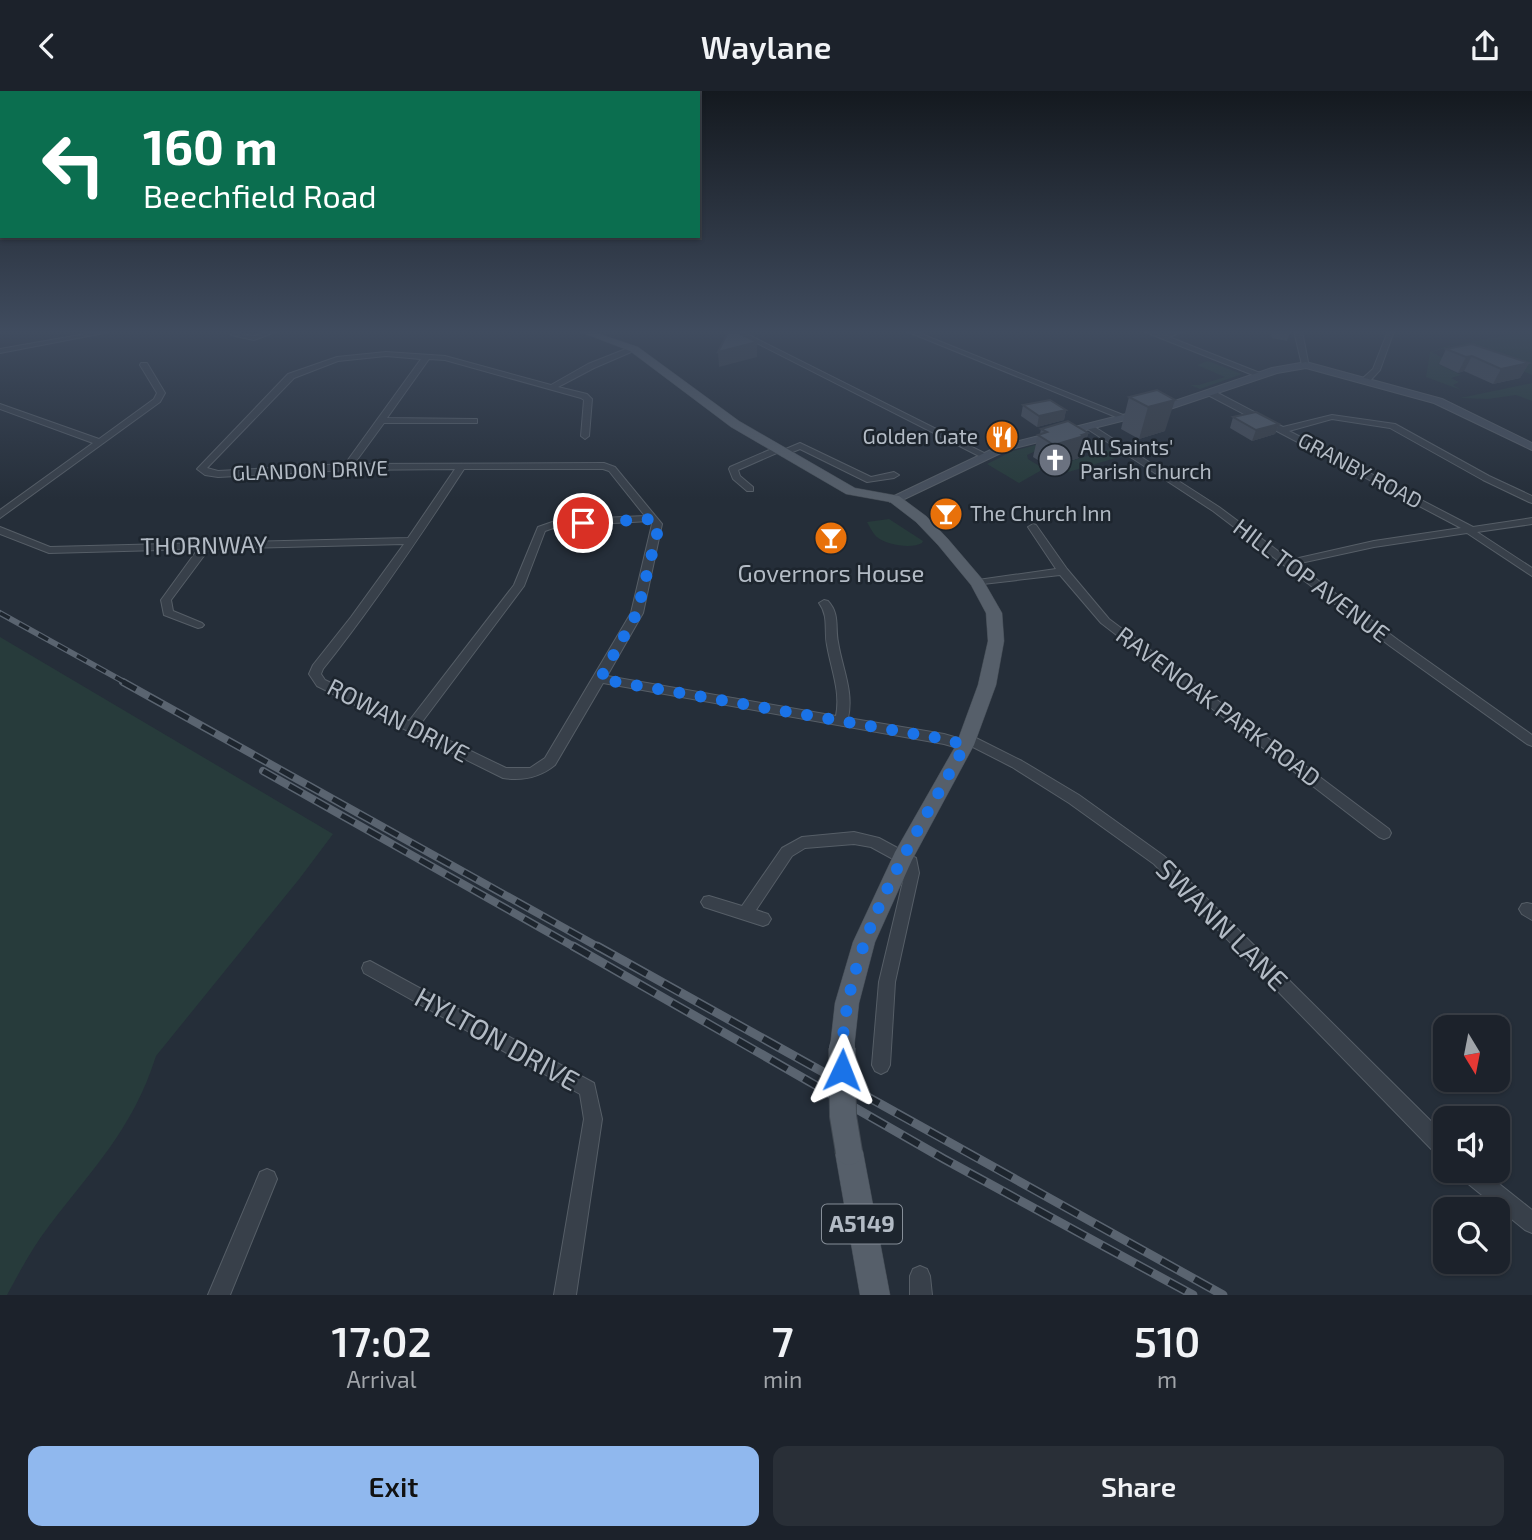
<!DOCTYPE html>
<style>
body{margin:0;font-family:"Exo 2",sans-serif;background:#292f37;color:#f1f3f6;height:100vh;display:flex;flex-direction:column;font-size:26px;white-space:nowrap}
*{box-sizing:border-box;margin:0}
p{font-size:23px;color:#a0a4a9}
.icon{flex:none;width:38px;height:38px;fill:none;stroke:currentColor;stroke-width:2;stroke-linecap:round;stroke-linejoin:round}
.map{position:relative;height:1204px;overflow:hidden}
.sheet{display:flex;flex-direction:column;background:#1c222b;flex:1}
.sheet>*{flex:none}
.guide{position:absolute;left:0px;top:0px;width:700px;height:147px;box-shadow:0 2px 5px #0004,0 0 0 2px #3a3f47;background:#0b6e4f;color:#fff;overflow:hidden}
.needle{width:46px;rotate:170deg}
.tools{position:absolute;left:1433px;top:924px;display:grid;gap:14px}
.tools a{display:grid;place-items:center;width:77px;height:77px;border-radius:14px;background:#1c222b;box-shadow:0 2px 5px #0004,0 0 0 2px #3a3f47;font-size:35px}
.pin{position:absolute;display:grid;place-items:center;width:60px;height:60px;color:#fff;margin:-30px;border:4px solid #fff;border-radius:50%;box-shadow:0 2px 7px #0007}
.me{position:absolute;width:77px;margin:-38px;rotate:2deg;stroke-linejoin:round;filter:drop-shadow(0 0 5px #0008)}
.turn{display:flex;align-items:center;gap:24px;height:147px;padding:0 28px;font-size:32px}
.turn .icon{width:91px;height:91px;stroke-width:2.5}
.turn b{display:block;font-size:49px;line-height:60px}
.eta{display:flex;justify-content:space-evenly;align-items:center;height:119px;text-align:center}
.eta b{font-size:42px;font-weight:600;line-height:49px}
.action{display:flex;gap:14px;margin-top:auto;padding:14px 28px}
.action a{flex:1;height:80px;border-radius:14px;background:#90b8ee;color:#111;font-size:28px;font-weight:600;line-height:80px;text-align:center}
.action a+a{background:#292f37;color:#f1f3f6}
header{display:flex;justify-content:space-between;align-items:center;height:91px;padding:0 28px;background:#1c222b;font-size:32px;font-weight:600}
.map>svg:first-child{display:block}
</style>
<header><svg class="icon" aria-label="back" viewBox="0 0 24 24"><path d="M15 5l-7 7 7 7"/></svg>Waylane<svg class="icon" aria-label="share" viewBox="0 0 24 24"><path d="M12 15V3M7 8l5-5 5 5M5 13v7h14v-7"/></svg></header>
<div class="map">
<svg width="1532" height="1204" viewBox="0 0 1532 1204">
<rect width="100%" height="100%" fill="#252e39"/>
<g fill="#273b3b">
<path d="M1532 240V284L1459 253 1432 261 1443 267H1465L1438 273 1461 284 1451 287 1459 291 1453 294 1461 299 1426 286 1430 261 1447 255Z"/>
<path d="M1208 270 1242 283 1200 298 1190 294H1199L1225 286 1197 274Z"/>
<path d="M1532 292V310L1516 304 1488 308 1460 307Z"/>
<path d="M1047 351 1049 354 1027 364 1028 368 1041 376 1040 380 1019 392 987 373 1013 360Z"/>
<path d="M1114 357 1126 364 1065 382 1059 379 1067 374 1064 372Z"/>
<path d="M889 428 923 450 922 452C911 458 887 454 877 446 873 443 870 436 867 431Z"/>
<path d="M0 546 333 743 300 787 156 965C133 1038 93 1077 49 1135 32 1157 20 1180 7 1204H0Z"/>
</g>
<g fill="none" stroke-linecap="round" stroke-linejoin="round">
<defs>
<g id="minor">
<path d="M102 240 109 241 0 262V258Z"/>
<path d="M269 240H278L254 249 231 244 235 242 254 245Z"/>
<path d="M733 240H741L990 365 983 367Z"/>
<path d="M906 240H914L1128 326 1121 328Z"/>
<path d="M1143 240C1150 240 1154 242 1160 243 1168 244 1176 240 1184 240L1169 246 1265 284 1258 286Z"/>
<path d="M1388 240H1394L1380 279 1369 291H1363V287L1373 278Z"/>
<path d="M631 256 638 258 594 277 558 296 587 303 592 308 589 345 585 348 581 345 584 309 581 307 445 269 429 268 387 327 474 328H477V332H384L354 373 604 372 615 376 662 433 643 522 607 585 836 625C841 600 831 578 827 554 824 539 829 525 819 512L824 509 828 510C840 523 835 536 838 551 842 577 854 600 848 627L944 643 961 648 962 645H972L1022 670 1079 704 1164 765 1446 1045V1068L1439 1066 1154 773 1069 712 1012 676 971 655 965 659 944 653 603 592 555 674C539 687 522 690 503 687L317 595 309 583 313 574 351 526 404 453 209 458 171 509 173 520 202 532 204 534 202 536 198 537 164 524 161 509 198 458 49 462 0 443V436L50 456 408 447 455 378 348 379 218 386 205 384 197 378 288 283 337 266 386 261 445 265 551 294 588 273ZM386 265 421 268 345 373 218 380 207 377 294 287 338 270ZM464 378H603L609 380 645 425 558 429 538 436 514 494 409 630 325 589 321 583 323 578C374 514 419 447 464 378ZM650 430 652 433 631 522 545 667 530 677H506L419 635 524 495 545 440 559 435Z"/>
<path d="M141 272H147L165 302 160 311 0 427V419L93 352 0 318V313L99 348 154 308 157 302 140 274Z"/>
<path d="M1208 300H1214L1283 336 1332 324 1395 333 1489 385 1532 405V412L1529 411 1483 389 1390 337 1332 328 1289 340 1473 436 1532 427V433L1477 441 1532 477V485L1467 442 1374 456 1296 473 1398 549 1532 644V655L1527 653 1390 555 1213 420 1083 335 1090 333 1219 416 1290 469 1374 450 1461 437 1208 304Z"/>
<path d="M800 352 871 386 894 381 899 384 894 387 867 391 800 358 783 365 779 361 738 379 740 385 753 396V400H747L733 388 729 378 730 376 774 357H780L781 360Z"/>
<path d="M1033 433 1036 434 1067 478 1109 528 1389 738 1391 742 1389 746 1384 748 1379 746 1101 532 1060 484 974 494 973 492 974 490 978 489 1056 478 1028 436Z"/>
<path d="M854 741 879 747 916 767 919 782 895 891 890 974 887 980 881 983 875 980 872 974 879 891 905 782 904 774 871 756 854 753 805 757 792 765 756 819 768 823 771 828 768 833 763 835 704 816 701 811 704 806 709 805 742 815 782 757 802 746Z"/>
<path d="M1527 812 1532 813V829L1522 823 1519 818 1522 813Z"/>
<path d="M370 870 594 992 602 1028 576 1204H554L584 1028 580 1003 364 882 362 877 364 872Z"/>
<path d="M267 1078 274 1081 277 1088 230 1204H208L260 1081Z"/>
<path d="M1458 1080H1483L1532 1119V1142L1525 1139 1461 1087Z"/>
<path d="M920 1175 927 1178 930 1185 932 1204H910V1185L913 1178Z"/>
</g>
<path id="tertiary" d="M1294 240H1302L1309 276 1302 274Z"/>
<path id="secondary" d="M1306 271 1442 308 1532 352V359L1434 312 1306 277 1277 282 1173 317 1007 359 898 411H890L888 408 999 355 1166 313 1272 277Z"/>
<g id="primary">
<path d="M578 240H591L638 256 739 330 855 397 899 405 926 425 948 448 983 489 1002 522 1004 550 996 594 974 654 912 769 875 851 859 912 854 957 851 965 842 969 833 965 830 957 835 912 853 851 895 761 956 654 978 594 988 550 986 522 971 494 938 454 916 431 890 411 846 403 731 336 630 260Z"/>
<path d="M849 1047 859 1051 863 1061 890 1204H860L835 1061 839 1051Z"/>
</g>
</defs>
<use href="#minor" stroke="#565e67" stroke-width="2"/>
<use href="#tertiary" stroke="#565e67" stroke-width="2"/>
<use href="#secondary" stroke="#565e67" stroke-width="2"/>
<use href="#primary" stroke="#414952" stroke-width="1"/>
<use href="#minor" fill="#38404a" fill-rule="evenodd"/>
<use href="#tertiary" fill="#38404a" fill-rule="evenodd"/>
<use href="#secondary" fill="#464f5c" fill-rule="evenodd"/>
<use href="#primary" fill="#565f6a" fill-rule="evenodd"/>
<defs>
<path id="rail-far2" d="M0 522 126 592"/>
<g id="rail-far1">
<path d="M123 591 600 857"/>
<path d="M263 680 576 857"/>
</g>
<g id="rail">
<path d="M573 855 944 1068 1193 1204"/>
<path d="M597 855 1223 1204"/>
</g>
</defs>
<use href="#rail-far2" stroke="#5a6470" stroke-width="6"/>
<use href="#rail-far1" stroke="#5a6470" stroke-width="8"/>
<use href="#rail" stroke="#5a6470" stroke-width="9"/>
<use href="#rail-far2" stroke="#1d252e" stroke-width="3.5" stroke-dasharray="11" stroke-linecap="butt"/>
<use href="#rail-far1" stroke="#1d252e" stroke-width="5" stroke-dasharray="15" stroke-linecap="butt"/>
<use href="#rail" stroke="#1d252e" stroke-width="6" stroke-dasharray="19" stroke-linecap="butt"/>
<defs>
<path id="primary-bridge" d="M842 957 843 1025 849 1061"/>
</defs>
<use href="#primary-bridge" stroke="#414952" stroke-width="28" stroke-linecap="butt"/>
<use href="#primary-bridge" stroke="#565f6a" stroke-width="26"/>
</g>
<g fill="#454d59">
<path d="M1270 240H1291L1287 250 1272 247Z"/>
<path d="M1446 258 1529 272 1520 287 1493 293 1464 280 1458 282 1439 273Z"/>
<path d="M1157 299 1165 340 1139 348 1121 338 1129 306Z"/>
<path d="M1023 314 1066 319 1064 329 1037 336 1021 325Z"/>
<path d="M1233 326 1279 333 1275 343 1252 350 1230 337Z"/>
<path d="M1041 338 1088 342 1083 364 1079 365V367L1049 376 1033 366 1038 344 1040 343Z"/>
</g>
<g fill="#383f48">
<path d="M757 251V266L719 276 718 261Z"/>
<path d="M1472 265 1464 280 1458 282 1466 266Z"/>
<path d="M1529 272 1520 287 1493 293 1501 278Z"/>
<path d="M1175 309 1165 340 1139 348 1148 316Z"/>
<path d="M1066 319 1064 329 1037 336 1039 325Z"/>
<path d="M1279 333 1275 343 1252 350 1256 339Z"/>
<path d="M1088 342 1083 364 1079 365V367L1049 376 1054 354Z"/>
</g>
<g fill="#505a67" stroke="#383f48" stroke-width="2">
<path d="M1275 240H1291L1290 242Z"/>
<path d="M728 241 739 242 757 251 718 261Z"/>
<path d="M1472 253 1529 272 1501 278 1472 265 1466 266 1446 258Z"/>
<path d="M1157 299 1175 309 1148 316 1129 306Z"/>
<path d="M1050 309 1066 319 1039 325 1023 314Z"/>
<path d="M1256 321 1279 333 1256 339 1233 326Z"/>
<path d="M1068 330 1088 342 1082 344 1084 345 1054 354 1038 344 1047 341 1041 338Z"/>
</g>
<linearGradient id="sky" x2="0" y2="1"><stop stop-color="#14191f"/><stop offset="0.59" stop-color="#404c5f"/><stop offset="1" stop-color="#404c5f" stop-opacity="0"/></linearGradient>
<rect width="1532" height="408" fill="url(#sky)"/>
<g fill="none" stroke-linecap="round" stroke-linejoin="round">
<path stroke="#1a73e8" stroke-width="12" stroke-dasharray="0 21.6" d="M583 432 653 428 658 439 637 522 600 588 944 648 965 654C910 756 839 859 842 979"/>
</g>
<defs>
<symbol id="restaurant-disc" viewBox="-11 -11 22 22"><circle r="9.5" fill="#e8710a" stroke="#1d252e"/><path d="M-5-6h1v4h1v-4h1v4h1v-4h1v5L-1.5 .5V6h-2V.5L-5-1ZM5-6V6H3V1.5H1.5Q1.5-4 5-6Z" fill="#fff"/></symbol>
<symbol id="church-disc" viewBox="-11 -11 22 22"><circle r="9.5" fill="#6b7280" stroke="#1d252e"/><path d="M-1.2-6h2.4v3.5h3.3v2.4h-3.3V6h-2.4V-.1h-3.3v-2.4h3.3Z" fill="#fff"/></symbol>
<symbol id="bar-disc" viewBox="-11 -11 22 22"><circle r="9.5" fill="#e8710a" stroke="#1d252e"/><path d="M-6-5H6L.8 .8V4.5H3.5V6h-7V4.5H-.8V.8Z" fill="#fff"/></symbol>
</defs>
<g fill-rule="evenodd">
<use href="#restaurant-disc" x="983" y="327" width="38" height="38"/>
<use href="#church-disc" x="1036" y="350" width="38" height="38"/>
<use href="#bar-disc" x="927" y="404" width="38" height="38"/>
<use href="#bar-disc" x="812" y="428" width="38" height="38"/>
</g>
<g text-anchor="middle" stroke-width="5" stroke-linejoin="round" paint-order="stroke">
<g font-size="21" fill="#b3bbc5" stroke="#1d252e" text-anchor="start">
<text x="978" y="353" text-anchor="end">Golden Gate</text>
<text x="1080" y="364">All Saints'<tspan x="1080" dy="24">Parish Church</tspan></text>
<text x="970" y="430">The Church Inn</text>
</g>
<g font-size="21" fill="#b3bbc5" stroke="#1d252e">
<text transform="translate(310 380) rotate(-2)" y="7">GLANDON DRIVE</text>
<text transform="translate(1360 380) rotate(28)" y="7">GRANBY ROAD</text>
</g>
<rect fill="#1d252e" stroke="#868e98" stroke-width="2" x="822" y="1113.5" width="80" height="39" rx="5"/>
<g font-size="23" font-weight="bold" fill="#b3bbc5">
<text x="862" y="1141">A5149</text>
</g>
<g font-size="24" fill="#b3bbc5" stroke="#1d252e">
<text transform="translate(204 455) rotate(-1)" y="8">THORNWAY</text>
<text transform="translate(1311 490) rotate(37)" y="8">HILL TOP AVENUE</text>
<text transform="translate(1218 616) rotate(37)" y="8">RAVENOAK PARK ROAD</text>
<text transform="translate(398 630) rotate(27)" y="8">ROWAN DRIVE</text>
</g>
<g font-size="24" fill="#b3bbc5" stroke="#1d252e">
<text x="831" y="491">Governors House</text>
</g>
<g font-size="28" fill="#b3bbc5" stroke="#1d252e">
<text transform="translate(1222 834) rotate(45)" y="10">SWANN LANE</text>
<text transform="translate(497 948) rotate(29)" y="10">HYLTON DRIVE</text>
</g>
</g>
</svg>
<div class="tools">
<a><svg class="needle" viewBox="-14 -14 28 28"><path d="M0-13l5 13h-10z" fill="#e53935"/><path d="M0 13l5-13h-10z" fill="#a0a4a9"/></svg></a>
<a><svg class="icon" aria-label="sound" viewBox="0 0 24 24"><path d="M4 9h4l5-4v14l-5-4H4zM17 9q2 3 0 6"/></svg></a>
<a><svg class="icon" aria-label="search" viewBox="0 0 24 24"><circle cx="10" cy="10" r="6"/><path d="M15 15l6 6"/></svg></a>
</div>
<div class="pin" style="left:583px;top:432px;background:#d93025"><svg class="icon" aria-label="arrive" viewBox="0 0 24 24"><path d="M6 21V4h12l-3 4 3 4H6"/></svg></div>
<svg class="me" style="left:842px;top:979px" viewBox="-20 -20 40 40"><path d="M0-17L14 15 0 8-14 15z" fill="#1a73e8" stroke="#fff" stroke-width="4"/></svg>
<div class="guide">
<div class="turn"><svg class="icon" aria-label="left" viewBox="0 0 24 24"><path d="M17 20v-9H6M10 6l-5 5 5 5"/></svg><div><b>160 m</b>Beechfield Road</div></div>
</div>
</div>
<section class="sheet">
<div class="eta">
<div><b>17:02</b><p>Arrival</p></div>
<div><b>7</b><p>min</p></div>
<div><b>510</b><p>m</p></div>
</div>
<div class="action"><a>Exit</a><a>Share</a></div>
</section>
